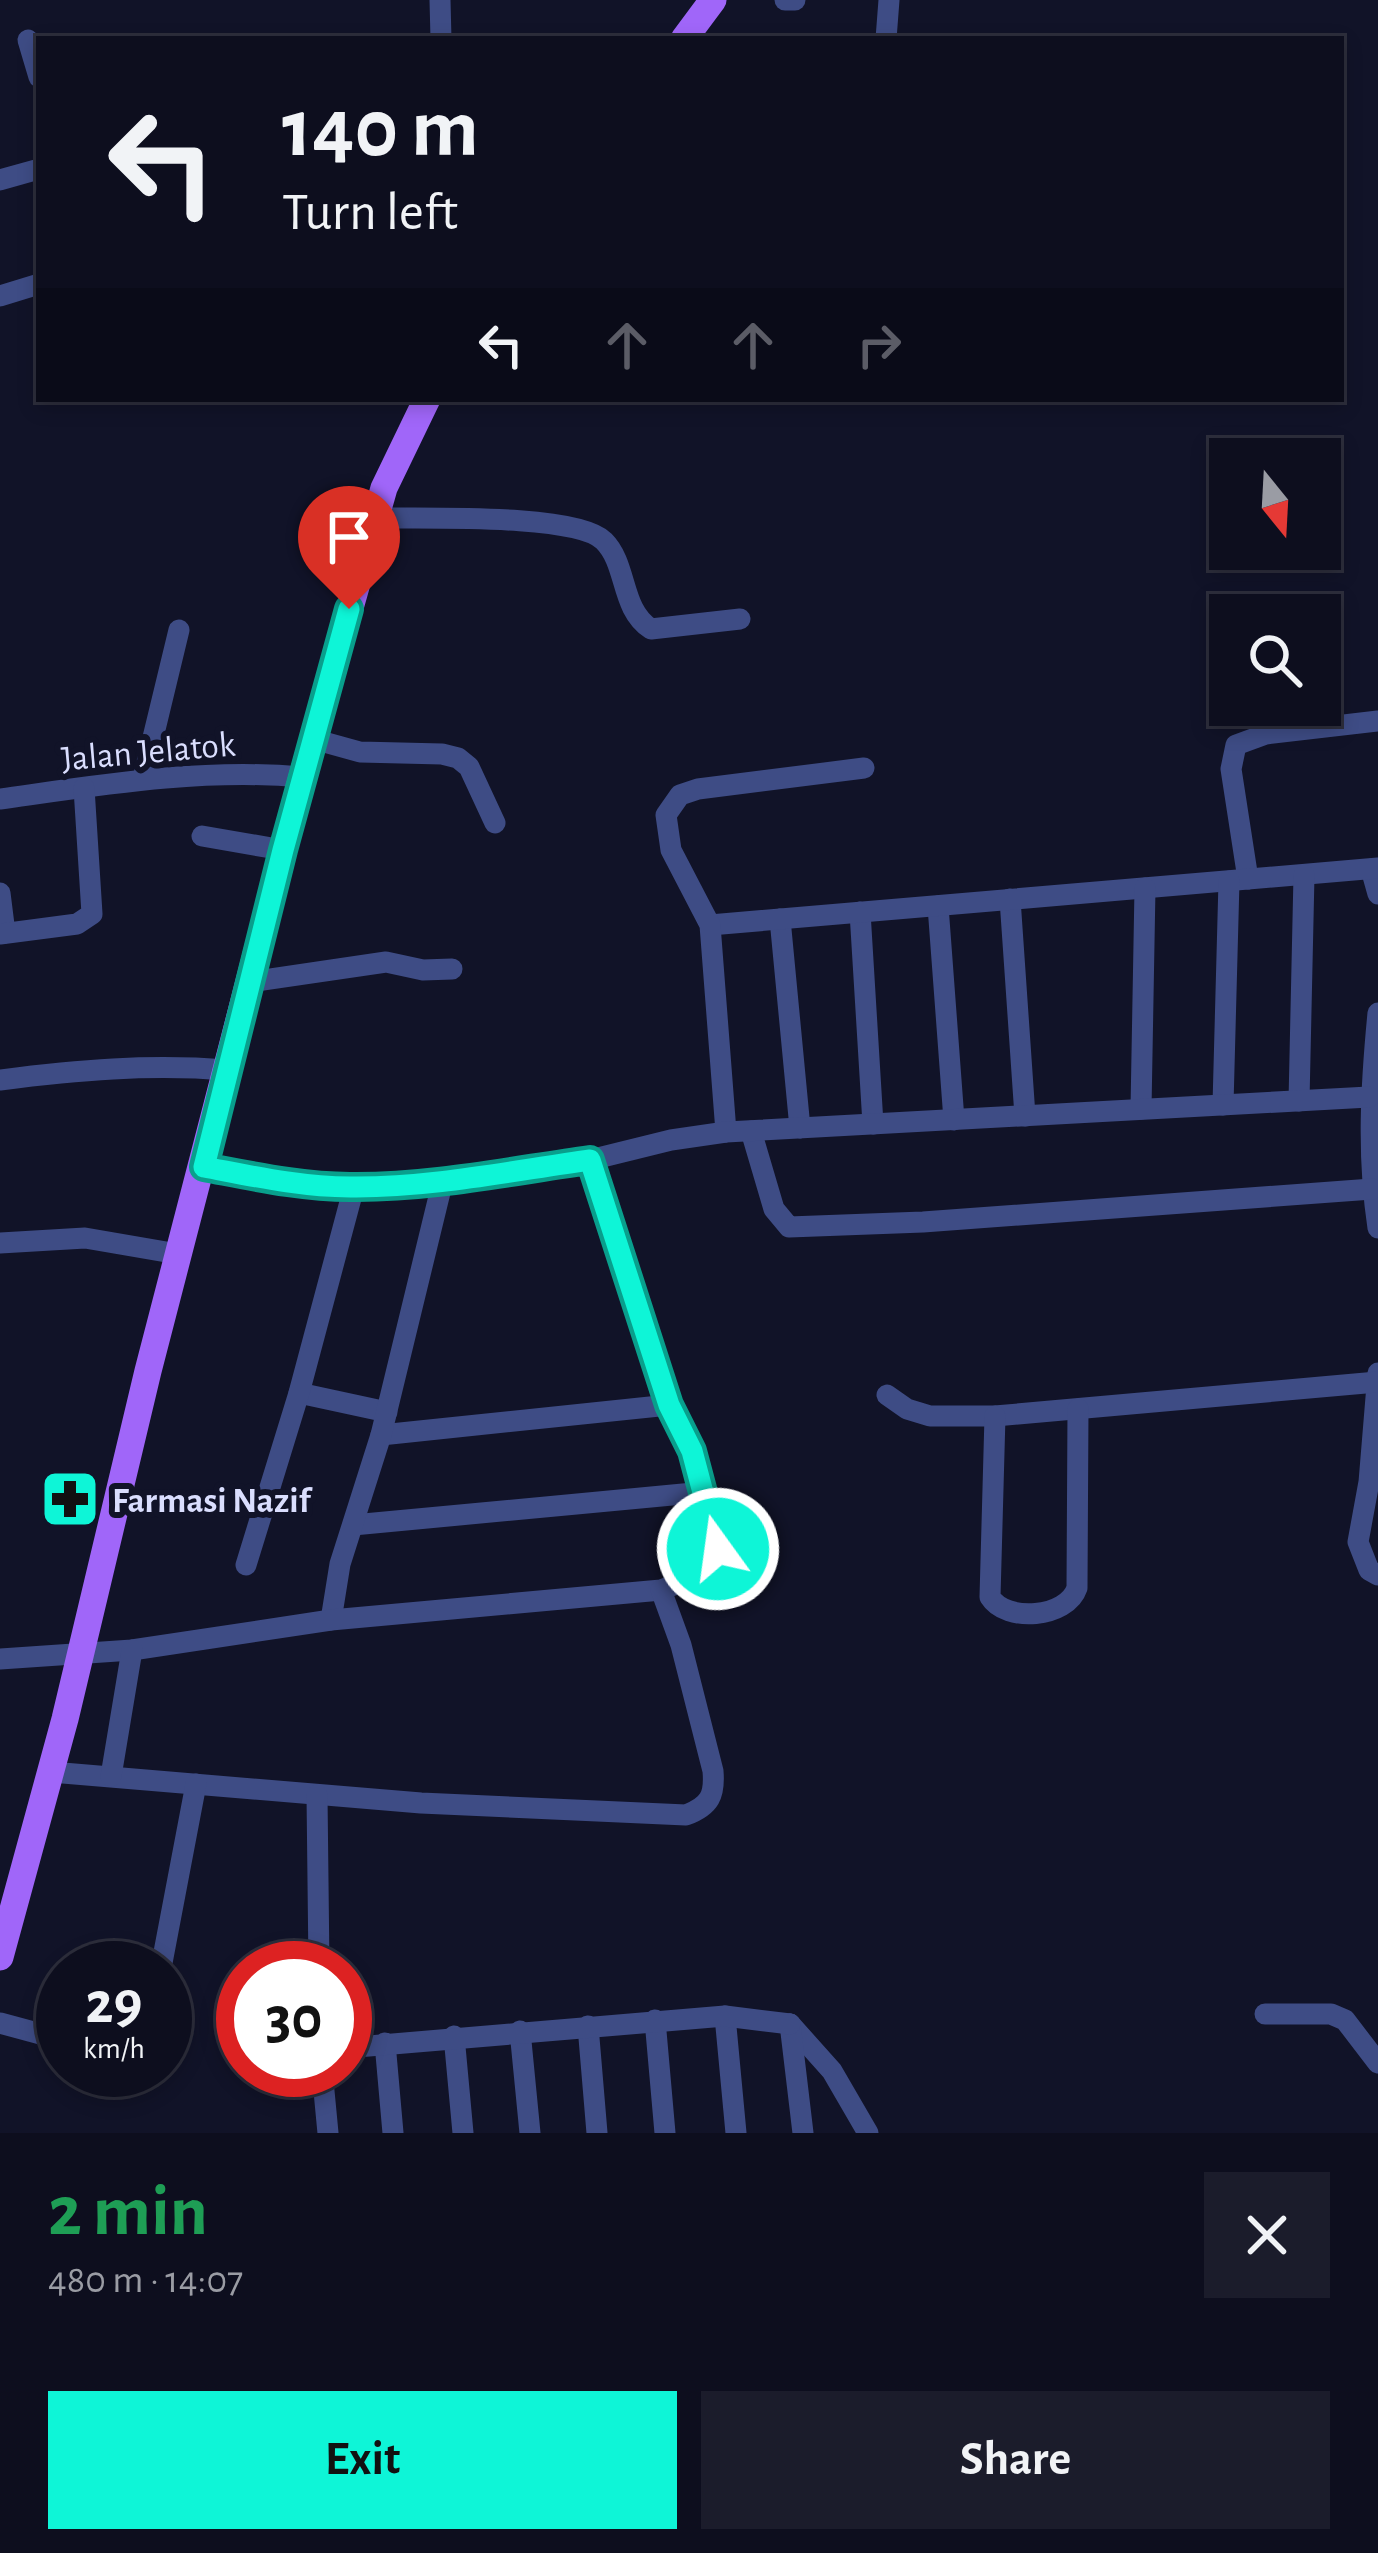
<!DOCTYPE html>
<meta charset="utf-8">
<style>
body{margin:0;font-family:"Alegreya Sans",sans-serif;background:#1b1c2b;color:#f1f3f6;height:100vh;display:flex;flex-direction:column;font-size:45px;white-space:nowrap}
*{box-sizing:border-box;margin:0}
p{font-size:39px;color:#9a9ca4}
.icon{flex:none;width:66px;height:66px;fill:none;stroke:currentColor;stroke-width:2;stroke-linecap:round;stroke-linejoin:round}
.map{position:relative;height:2133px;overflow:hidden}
.drawer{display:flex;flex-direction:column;background:#0d0e1e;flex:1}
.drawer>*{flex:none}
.guide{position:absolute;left:36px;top:36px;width:1308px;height:366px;border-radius:0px;box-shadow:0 6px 18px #0003,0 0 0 3px #2d2e3c;background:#0d0e1e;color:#f1f3f6;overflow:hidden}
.needle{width:78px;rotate:162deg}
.fabs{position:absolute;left:1209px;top:438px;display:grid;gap:24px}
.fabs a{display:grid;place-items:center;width:132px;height:132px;border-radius:0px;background:#0d0e1e;box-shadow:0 6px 18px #0003,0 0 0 3px #2d2e3c;font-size:60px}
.speed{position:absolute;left:36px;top:1941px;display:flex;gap:24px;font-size:60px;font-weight:700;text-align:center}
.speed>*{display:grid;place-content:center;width:156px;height:156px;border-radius:50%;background:#0d0e1e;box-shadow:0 6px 18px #0003,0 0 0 3px #2d2e3c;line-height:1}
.speed small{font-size:30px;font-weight:400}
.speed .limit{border:18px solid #d22;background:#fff;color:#111}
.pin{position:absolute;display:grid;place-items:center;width:102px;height:102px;color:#fff;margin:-123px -51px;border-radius:50% 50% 50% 0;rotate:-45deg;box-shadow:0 0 12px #0007}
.pin .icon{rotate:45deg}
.me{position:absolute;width:132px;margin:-66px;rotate:346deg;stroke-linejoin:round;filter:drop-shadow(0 0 9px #0008)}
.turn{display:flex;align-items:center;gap:42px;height:252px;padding:0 48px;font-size:54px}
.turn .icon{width:156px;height:156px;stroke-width:2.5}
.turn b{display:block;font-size:84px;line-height:102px}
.lanes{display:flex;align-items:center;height:114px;padding:0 48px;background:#0003;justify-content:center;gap:60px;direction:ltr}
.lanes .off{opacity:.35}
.round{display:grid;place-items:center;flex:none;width:126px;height:126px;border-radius:0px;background:#1b1c2b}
.summary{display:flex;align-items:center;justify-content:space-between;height:204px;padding:0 48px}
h1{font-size:72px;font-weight:700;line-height:90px;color:#1e9e55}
.cta{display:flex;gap:24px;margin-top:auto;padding:24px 48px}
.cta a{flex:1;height:138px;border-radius:0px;background:#0ef5d7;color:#111;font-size:48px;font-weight:700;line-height:138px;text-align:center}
.cta a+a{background:#1b1c2b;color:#f1f3f6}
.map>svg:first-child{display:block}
</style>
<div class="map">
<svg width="1378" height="2133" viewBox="0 0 1378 2133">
<rect width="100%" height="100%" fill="#111328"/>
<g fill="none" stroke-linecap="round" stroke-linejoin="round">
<g stroke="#3e4c85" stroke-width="21">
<path d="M440 0 441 39"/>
<path d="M785 0H795"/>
<path d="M886 39 889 0"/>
<path d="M28 40 39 77"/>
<path d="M0 180 39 169"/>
<path d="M0 296 39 284"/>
<path d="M375 518C419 519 577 513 604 541 628 565 620 609 651 629L740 619"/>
<path d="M313 739 360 752 442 754 458 758 469 767 495 823"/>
<path d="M143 779 179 630"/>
<path d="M0 799C100 785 201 768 302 777"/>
<path d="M202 836 283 850"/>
<path d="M1371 869 1378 894"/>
<path d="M1248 879 1231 769 1236 745 1266 734 1378 721"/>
<path d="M0 893 5 933"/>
<path d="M1010 899 1025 1116"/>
<path d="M938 906 954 1120"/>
<path d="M860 912 873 1124"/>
<path d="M780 919 800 1128"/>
<path d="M710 925 1378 868"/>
<path d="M0 934 77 924 92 914 84 788"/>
<path d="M249 982 386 962 423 970 452 969"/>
<path d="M1378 1013C1371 1085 1367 1155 1378 1228"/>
<path d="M0 1080C77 1070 149 1064 227 1070"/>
<path d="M1299 1101 1304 875"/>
<path d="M1223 1105 1229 881"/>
<path d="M1141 1109 1145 888"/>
<path d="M751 1131 774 1209 789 1227 923 1222 1372 1189"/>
<path d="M726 1132 710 925 671 850 666 815 680 795 698 789 864 768"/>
<path d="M204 1167 354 1187 443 1180 590 1160 671 1140 726 1132 1369 1097"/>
<path d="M0 1243 85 1238 178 1254"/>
<path d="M1378 1373 1369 1482 1358 1542 1369 1570 1378 1575"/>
<path d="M299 1393 387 1412"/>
<path d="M887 1395 907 1409 930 1416H995L1377 1382"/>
<path d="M995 1416 990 1597C1006 1623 1067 1618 1077 1588L1078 1409"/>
<path d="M381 1435 669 1405"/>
<path d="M353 1525 704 1492"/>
<path d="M246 1565 299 1393 354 1187"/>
<path d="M331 1620 340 1564 381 1435 443 1180"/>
<path d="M0 1659 132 1650 331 1620 661 1590 707 1572 719 1549 718 1535 692 1451 669 1405 590 1160"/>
<path d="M51 1772 421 1803 686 1815C710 1806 715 1795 713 1771L681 1645 661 1590"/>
<path d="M111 1776 132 1650"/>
<path d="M317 1795 319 1968"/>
<path d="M161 1968 196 1784"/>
<path d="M1265 2014H1331L1345 2020 1378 2063"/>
<path d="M725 2016 736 2133"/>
<path d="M655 2020 665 2133"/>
<path d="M0 2023 63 2040"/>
<path d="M790 2024 832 2071 868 2133"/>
<path d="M790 2024 803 2133"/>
<path d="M588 2026 597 2133"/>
<path d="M520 2031 530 2133"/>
<path d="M454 2036 463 2133"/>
<path d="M385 2043 393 2133"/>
<path d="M345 2048 725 2016 790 2024"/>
<path d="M322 2070 328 2133"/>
</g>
<g stroke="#a066f9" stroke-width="27">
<path d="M684 39 713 0"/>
<path d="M0 1957 65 1719 148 1371 302 777 384 488 427 399"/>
</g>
</g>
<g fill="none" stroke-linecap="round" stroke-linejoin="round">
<defs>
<path id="route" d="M349 609 283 850 204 1167C252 1176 301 1187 350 1187 430 1188 511 1171 590 1160L669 1405 692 1451 718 1549"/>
</defs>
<use href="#route" stroke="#099f8c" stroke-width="30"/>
<use href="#route" stroke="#0ef5d7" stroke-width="21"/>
</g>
<defs>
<symbol id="pharmacy-square" viewBox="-11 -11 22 22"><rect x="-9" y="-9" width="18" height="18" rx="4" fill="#0ef5d7" stroke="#111328"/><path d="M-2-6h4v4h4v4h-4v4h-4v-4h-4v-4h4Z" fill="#111"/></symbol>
</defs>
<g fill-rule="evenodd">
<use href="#pharmacy-square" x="37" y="1466" width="66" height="66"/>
</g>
<g text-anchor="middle" stroke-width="12" stroke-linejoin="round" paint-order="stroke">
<g font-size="36" fill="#dadefe" stroke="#111328">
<text transform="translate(148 750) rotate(-5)" y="13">Jalan Jelatok</text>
</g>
<g font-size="36" font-weight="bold" fill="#dadefe" stroke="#111328" text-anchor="start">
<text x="112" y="1512">Farmasi Nazif</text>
</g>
</g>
</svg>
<div class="fabs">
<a><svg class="needle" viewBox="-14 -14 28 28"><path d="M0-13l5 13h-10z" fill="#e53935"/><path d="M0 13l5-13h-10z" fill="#9a9ca4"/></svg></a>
<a><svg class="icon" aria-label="search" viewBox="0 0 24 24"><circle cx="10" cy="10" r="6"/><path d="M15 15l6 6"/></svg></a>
</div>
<div class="speed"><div>29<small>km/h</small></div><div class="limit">30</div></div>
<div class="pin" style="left:349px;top:609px;background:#d93025"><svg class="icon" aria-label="arrive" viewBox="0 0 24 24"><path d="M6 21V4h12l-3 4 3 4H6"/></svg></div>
<svg class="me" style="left:718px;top:1549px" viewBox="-20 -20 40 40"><circle r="17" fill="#0ef5d7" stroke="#fff" stroke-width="3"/><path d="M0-11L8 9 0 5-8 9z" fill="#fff"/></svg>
<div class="guide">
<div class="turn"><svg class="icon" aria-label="left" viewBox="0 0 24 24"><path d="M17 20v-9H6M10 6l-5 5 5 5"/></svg><div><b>140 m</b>Turn left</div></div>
<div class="lanes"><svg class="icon" aria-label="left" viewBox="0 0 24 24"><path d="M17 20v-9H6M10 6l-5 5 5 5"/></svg><svg class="icon off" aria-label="ahead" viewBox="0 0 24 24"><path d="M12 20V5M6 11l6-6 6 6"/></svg><svg class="icon off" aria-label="ahead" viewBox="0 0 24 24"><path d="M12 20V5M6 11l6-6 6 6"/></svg><svg class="icon off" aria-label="right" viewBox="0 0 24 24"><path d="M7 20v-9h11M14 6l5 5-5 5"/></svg></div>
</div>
</div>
<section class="drawer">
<div class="summary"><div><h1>2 min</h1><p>480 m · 14:07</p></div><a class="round"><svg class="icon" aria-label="close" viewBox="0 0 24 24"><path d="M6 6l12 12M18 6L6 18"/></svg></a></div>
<div class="cta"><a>Exit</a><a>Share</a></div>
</section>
